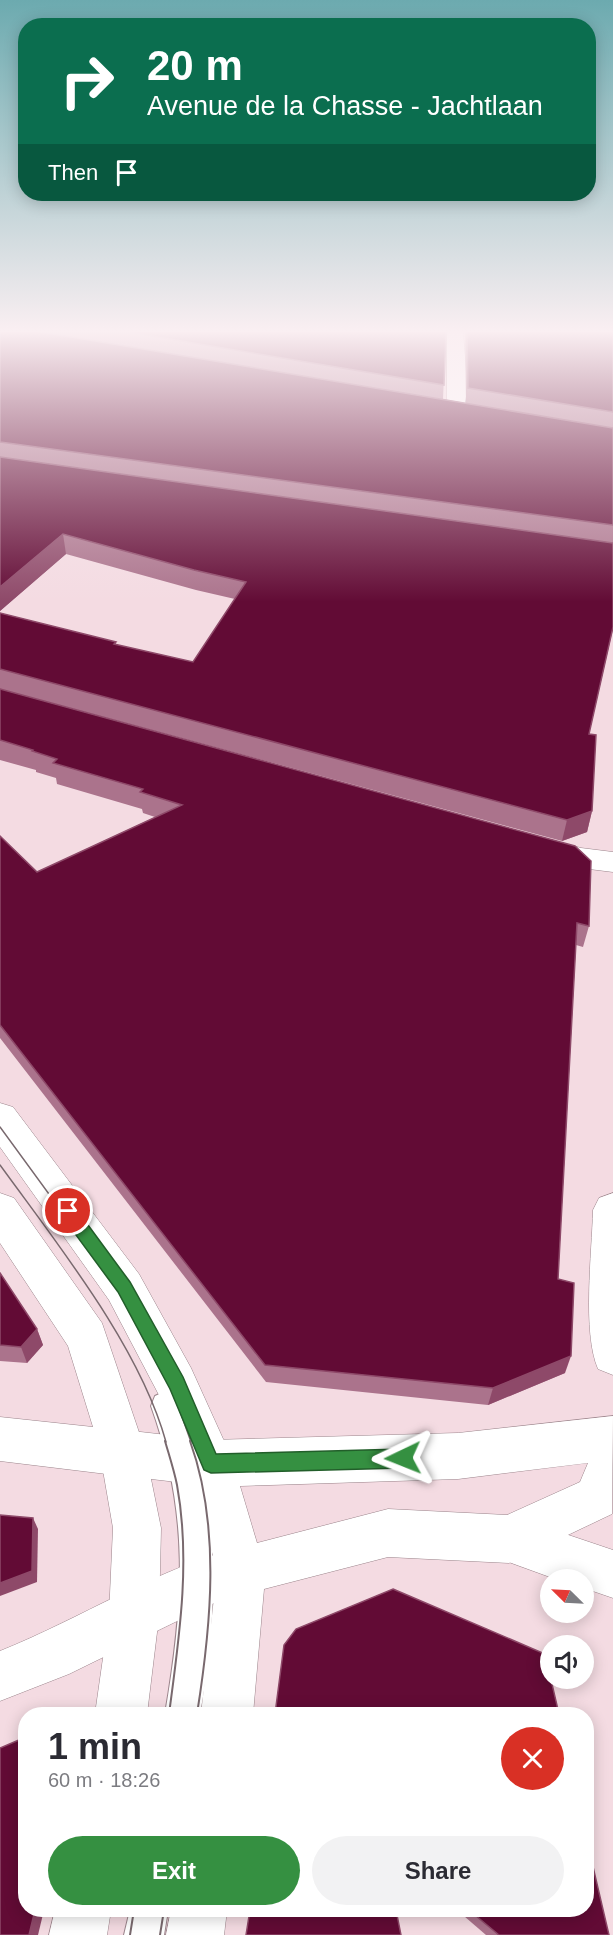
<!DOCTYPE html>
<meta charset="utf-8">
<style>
body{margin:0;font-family:Helvetica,sans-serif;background:#f2f2f3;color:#2b2b33;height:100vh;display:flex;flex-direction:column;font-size:22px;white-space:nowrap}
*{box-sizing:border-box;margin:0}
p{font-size:20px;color:#7c7c81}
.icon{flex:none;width:33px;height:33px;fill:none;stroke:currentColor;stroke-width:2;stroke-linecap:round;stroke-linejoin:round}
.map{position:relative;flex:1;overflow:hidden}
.side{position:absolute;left:18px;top:1707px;width:576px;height:210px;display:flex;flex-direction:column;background:#fff;border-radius:24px;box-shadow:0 3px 15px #0003}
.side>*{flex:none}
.hud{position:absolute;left:18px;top:18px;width:578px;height:183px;border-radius:24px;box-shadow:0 3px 15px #0003;background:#0b6e4f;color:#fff;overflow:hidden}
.needle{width:39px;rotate:294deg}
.controls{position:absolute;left:540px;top:1569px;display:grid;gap:12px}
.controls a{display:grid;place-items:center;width:54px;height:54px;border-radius:50%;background:#fff;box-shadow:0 3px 15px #0003;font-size:30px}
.pin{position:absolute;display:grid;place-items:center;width:51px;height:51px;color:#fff;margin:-26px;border:3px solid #fff;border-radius:50%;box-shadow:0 2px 6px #0007}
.me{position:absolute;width:66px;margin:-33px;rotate:268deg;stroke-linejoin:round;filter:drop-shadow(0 0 4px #0008)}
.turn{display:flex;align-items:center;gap:21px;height:126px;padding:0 30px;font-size:27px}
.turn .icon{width:78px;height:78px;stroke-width:2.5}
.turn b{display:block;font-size:42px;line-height:51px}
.then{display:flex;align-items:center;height:57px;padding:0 30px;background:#0003;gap:12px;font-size:22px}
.round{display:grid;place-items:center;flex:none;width:63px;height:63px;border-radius:32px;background:#f2f2f3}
.overview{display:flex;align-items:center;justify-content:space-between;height:102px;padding:0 30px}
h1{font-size:36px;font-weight:700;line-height:45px}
.action{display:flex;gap:12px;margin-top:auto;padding:12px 30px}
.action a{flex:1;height:69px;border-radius:36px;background:#359041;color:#fff;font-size:24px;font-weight:700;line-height:69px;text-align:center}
.action a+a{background:#f2f2f3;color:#2b2b33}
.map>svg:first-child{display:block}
</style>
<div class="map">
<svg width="613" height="1935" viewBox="0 0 613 1935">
<rect width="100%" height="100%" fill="#f4dbe2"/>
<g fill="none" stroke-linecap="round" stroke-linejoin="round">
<defs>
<g id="service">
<path d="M166 1391 177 1396C220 1498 220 1607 200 1714H165C184 1603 190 1514 151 1406L155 1396Z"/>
<path d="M130 1910H168L164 1935H124Z"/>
</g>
<g id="minor">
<path d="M447 331H463C464 348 469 389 465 403 463 414 453 417 443 415L441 411 447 403Z"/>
<path d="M544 838 581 848 613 852V872L581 868 533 855 529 848 533 841Z"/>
<path d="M613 1193V1375L598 1369C582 1332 592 1253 593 1210L599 1198Z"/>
</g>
<g id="tertiary">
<path d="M0 1103 13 1107 139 1274 191 1368 234 1463 227 1479 211 1486 195 1479 160 1397 109 1300 0 1147Z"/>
<path d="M0 1193 14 1198 102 1323 146 1453 139 1469 123 1476 0 1461V1417L93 1427 68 1346 0 1243Z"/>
<path d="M509 1515 613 1550V1598L584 1588V1580H558L492 1556 485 1539 492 1522Z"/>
<path d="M241 1547 258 1554 265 1571 258 1588 216 1602 69 1674 0 1701V1651C80 1619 158 1568 241 1547Z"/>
</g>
<g id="secondary">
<path d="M613 1416 612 1514 509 1563 388 1557 264 1589 253 1714H201L217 1571 194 1484 151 1479 161 1528 159 1616 147 1714H95L109 1616 113 1528 100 1453 107 1437 123 1430 211 1440 458 1433ZM588 1463 580 1482 507 1515 388 1509 257 1543 240 1486 458 1479Z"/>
<path d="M55 1910H111L107 1935H49Z"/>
<path d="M171 1910H227L224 1935H166Z"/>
</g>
</defs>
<use href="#service" stroke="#9b848b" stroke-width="2"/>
<use href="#minor" stroke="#9b848b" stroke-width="1"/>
<use href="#tertiary" stroke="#9b848b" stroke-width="1"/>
<use href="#secondary" stroke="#9b848b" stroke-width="1"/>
<use href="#service" fill="#fff" fill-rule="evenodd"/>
<use href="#minor" fill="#fff" fill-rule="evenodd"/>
<use href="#tertiary" fill="#fff" fill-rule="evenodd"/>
<use href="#secondary" fill="#fff" fill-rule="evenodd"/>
<g stroke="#79696e" stroke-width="1.5">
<path d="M0 1127 119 1290 171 1386 191 1442"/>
<path d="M0 1165C58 1245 140 1347 166 1442"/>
</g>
<g stroke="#79696e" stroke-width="2">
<path d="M165 1441C169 1455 174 1470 177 1485 191 1561 179 1639 169 1714"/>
<path d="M190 1441C221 1527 211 1626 197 1714"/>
<path d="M130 1935 134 1910"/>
<path d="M160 1935 164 1910"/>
</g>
</g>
<g fill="#ab738c">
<path d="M0 331H446L443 399 466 403 465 331H613V629L589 734 592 811 587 832 562 841 0 689V613L116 642V645L193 662 235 599 196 590 66 554 0 611Z"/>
<path d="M0 689 589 926 583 947 576 945 558 1279 565 1373 488 1405 266 1382 0 1038V836L37 872 155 817 143 813 142 809 57 784 56 778 36 772V770L0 760Z"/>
<path d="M0 1273 37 1329 43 1345 27 1363 0 1361Z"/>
<path d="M457 1910H586L609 1935H486Z"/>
</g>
<g fill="#8e4969">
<path d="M63 534 66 554 0 611V587Z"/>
<path d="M592 811 587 832 562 841 567 820Z"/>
<path d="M37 1329 43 1345 27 1363 21 1347Z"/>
<path d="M571 1356 565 1373 488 1405 493 1388Z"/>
<path d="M33 1518 38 1529 37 1582 0 1596V1583Z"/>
<path d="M35 1910H44L38 1935H29Z"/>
</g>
<g fill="#620b35" stroke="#8e4969" stroke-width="1.5">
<path d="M0 331H35L613 428V525L0 442Z"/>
<path d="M122 331H446L444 385Z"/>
<path d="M467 331H613V412L468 388Z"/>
<path d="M0 457 613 543V627L589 734 596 735 592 811 567 820 0 669V613L116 642 114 644 193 662 246 582 194 570 63 534 0 587Z"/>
<path d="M0 689 575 846 591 861 589 926 577 923 558 1279 574 1283 571 1356 493 1388 265 1365 0 1025V836L37 872 182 805 140 792 143 789 53 763 57 759 32 751 33 750 0 740Z"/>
<path d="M0 1273 37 1329 21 1347 0 1345Z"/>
<path d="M0 1515 33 1518 32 1571 0 1583Z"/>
<path d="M393 1589 545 1654 559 1714H275L284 1645 296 1629Z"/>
<path d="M26 1737V1910H35L29 1935H0V1748Z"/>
<path d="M586 1837 609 1935H499L469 1910H586Z"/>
<path d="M250 1910H396L401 1935H246Z"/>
</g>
<linearGradient id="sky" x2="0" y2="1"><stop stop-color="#6caaaf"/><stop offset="0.55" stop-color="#faeff2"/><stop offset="1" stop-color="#faeff2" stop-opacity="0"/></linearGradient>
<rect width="613" height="602" fill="url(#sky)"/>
<path fill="#359041" stroke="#225e2a" stroke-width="1.5" d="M68 1204 74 1206 130 1282 183 1377 216 1454 403 1449 409 1452 412 1458 409 1465 403 1468 211 1473 204 1470 170 1389 118 1292 62 1216 60 1211 62 1206Z"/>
</svg>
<div class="controls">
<a><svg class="needle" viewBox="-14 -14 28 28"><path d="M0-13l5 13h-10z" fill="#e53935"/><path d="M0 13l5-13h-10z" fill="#7c7c81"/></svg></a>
<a><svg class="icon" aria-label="sound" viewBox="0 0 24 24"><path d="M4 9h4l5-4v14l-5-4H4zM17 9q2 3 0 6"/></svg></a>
</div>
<div class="pin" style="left:68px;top:1211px;background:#d93025"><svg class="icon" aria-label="arrive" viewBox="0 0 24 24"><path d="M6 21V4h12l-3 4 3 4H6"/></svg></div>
<svg class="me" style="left:403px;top:1458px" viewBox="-20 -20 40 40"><path d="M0-17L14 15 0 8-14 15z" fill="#359041" stroke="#fff" stroke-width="4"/></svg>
<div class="hud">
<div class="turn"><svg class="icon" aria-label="right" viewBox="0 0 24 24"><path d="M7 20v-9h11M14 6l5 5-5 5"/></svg><div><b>20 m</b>Avenue de la Chasse - Jachtlaan</div></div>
<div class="then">Then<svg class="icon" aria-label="arrive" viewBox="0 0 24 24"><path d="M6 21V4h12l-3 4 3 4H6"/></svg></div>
</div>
<section class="side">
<div class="overview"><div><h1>1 min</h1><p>60 m · 18:26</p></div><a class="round" style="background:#d93025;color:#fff"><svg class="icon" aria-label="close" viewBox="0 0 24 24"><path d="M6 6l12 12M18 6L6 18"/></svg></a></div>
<div class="action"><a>Exit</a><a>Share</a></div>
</section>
</div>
